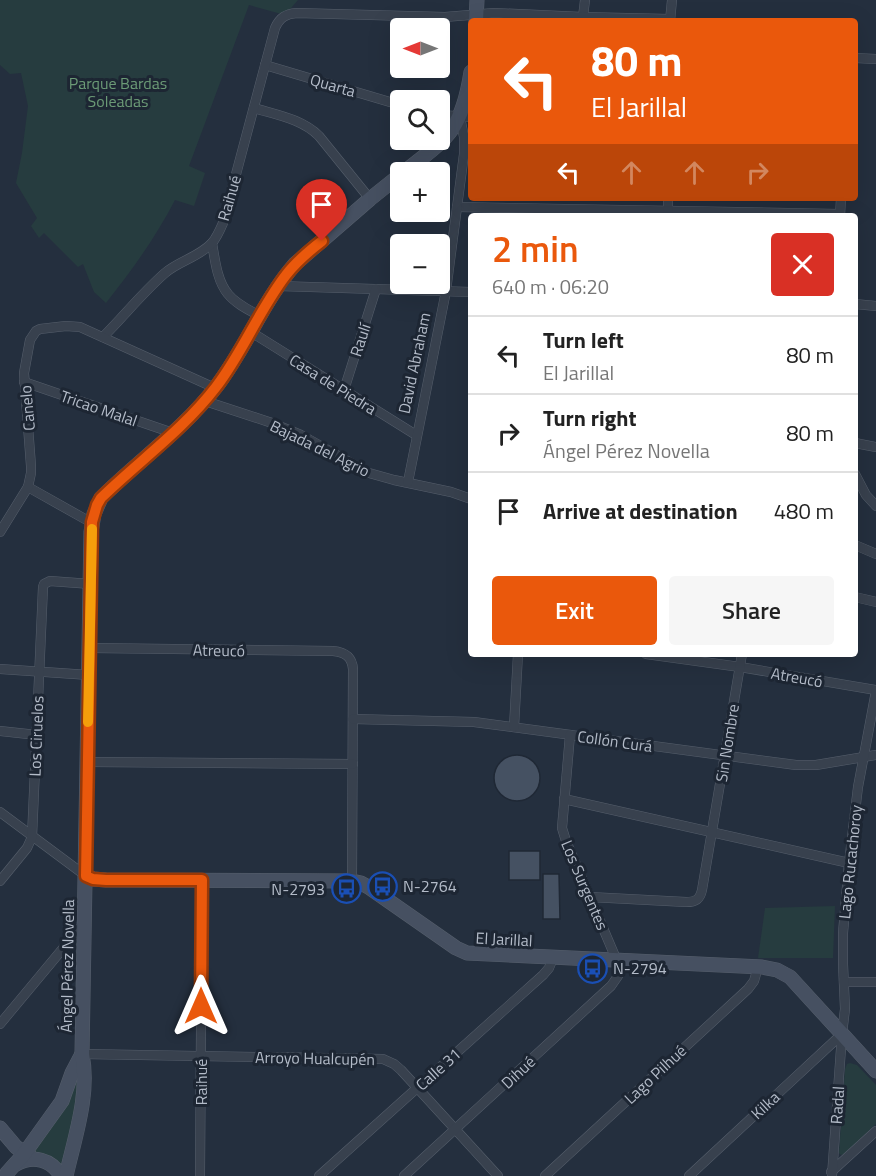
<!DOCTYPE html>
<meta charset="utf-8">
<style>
body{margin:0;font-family:"Titillium Web",sans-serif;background:#f6f6f6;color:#222;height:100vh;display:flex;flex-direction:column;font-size:22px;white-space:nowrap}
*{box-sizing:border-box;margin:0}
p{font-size:20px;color:#767676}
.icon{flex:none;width:33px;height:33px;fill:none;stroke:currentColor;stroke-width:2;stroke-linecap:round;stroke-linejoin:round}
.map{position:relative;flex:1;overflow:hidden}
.drawer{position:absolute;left:468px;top:213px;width:390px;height:444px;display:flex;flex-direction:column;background:#fff;border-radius:6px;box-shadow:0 6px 24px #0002}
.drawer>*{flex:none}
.guide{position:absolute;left:468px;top:18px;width:390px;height:183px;border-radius:6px;box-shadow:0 6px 24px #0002;background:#ea580c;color:#fff;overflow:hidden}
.needle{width:39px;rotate:270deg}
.buttons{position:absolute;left:390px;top:18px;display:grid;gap:12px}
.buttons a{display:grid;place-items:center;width:60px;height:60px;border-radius:6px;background:#fff;box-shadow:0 6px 24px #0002;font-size:30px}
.pin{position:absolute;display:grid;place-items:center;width:51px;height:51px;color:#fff;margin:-62px -26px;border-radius:50% 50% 50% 0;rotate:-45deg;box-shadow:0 0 6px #0007}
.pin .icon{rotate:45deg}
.me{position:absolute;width:66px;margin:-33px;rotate:0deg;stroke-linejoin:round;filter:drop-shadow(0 0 4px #0008)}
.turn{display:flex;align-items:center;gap:21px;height:126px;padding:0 24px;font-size:27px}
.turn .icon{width:78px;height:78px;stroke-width:2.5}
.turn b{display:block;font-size:42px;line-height:51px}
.lanes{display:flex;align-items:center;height:57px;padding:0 24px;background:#0003;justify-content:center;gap:30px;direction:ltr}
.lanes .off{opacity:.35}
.round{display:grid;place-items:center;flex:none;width:63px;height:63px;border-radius:6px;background:#f6f6f6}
.summary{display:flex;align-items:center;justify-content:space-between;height:102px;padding:0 24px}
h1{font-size:36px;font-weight:600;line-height:45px;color:#ea580c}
.button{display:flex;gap:12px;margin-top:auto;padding:12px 24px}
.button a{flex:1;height:69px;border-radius:6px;background:#ea580c;color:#fff;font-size:24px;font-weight:600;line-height:69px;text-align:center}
.button a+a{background:#f6f6f6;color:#222}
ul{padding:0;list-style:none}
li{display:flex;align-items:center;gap:18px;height:78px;padding:0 24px;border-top:2px solid #e0e0e0}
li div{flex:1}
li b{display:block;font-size:22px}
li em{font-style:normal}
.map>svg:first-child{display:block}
</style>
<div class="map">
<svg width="876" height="1176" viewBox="0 0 876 1176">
<rect width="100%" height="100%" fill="#242f3e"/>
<g fill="#263c3f">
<path d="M0 0H298L285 15 249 5 189 166 205 173 194 206 175 200C156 237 132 270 106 303L94 292 83 264 78 267 44 233 39 238 31 226 37 218 16 183 22 153 28 106 21 73 10 74 0 65Z"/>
<path d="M835 906 833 958H758L765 908Z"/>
<path d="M850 1063 857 1065 876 1085V1124L844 1154 841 1155 839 1153 845 1069 847 1064Z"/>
<path d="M78 1072 82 1082 63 1167 34 1153V1148Z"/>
</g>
<g fill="#455162" stroke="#1f2835" stroke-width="1.5">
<circle cx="517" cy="778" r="23"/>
<rect x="509" y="851" width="31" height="29"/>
<path d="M543 874H559L560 919H543Z"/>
</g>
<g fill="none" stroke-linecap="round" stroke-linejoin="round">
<defs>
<g id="street">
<path d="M583 17 585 0"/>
<path d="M670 21 672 0"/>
<path d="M855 58 876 59"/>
<path d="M265 65 400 105"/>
<path d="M254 108C277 115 302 119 319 136L370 199"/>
<path d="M440 115 471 117"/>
<path d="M457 207 840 214"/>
<path d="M668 216V198"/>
<path d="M840 216 841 198"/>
<path d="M212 243C215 260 217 281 228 294 236 304 249 310 260 316"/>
<path d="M278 286 471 292"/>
<path d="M855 304 876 306"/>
<path d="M251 332 416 435"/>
<path d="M103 337C124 316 143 292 165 273 179 261 199 257 212 243 217 237 220 230 223 223L275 28C280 17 286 14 297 13L445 17 494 13 583 17 670 19"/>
<path d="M24 382 173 433"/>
<path d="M344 390 376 289"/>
<path d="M205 401 269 422 301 435 369 473 394 480 451 492 471 499"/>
<path d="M855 443 876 447"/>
<path d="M855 474 866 495 876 506"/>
<path d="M408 482 446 291 464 154V137L460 117"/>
<path d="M28 487 92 523"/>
<path d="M0 532 28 487 31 473V466L24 373 30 340 36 331 40 329 66 326 80 327 215 388"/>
<path d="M855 545 876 554"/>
<path d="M855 597 876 602"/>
<path d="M90 648 333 651C344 652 352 656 353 669L352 881"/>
<path d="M646 654 740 667 876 690"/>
<path d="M0 669 89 675"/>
<path d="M353 719 474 722 796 765H816L876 755"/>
<path d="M514 727 518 654"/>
<path d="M0 731 37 735"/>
<path d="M88 762 353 764"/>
<path d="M564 799 849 863"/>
<path d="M0 812 86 876"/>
<path d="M0 881 27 848 32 837 43 587 44 584 50 581 91 584"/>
<path d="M590 897 686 902C696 902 700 899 702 890L742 654"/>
<path d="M844 982H876"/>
<path d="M0 1024 85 922"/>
<path d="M82 1054 383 1059 394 1064 401 1070 498 1176"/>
<path d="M831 1172 876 1131"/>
<path d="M200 1176 202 881"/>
<path d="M319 1176 543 975 549 968 553 958"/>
<path d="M404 1176 611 986 618 976 617 961 566 841 562 828 570 735"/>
<path d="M545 1176 748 989 754 981 758 967"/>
<path d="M689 1176 842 1034"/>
<path d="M832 1176 842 1034 845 1009 843 964V933L849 863 858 787 876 691"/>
</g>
<g id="secondary">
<path d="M476 21 477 0"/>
<path d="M404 172C448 138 462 130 471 72"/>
<path d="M86 876 93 879 106 880 352 881 361 883 370 888 456 948 467 953 762 967 777 970 790 977 876 1071"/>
<path d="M0 1128 16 1147 31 1157"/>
<path d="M16 1164C33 1155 51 1159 61 1176"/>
<path d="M6 1176 7 1173 24 1154 62 1101 72 1073 82 1054"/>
<path d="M66 1176C75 1136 90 1094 82 1054L91 532 94 514 101 498C139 460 183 430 216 387 246 348 263 301 295 264L370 199 400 175"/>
</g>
</defs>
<use href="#street" stroke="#565f6c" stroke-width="10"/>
<use href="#secondary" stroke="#565f6c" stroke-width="15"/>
<use href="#street" stroke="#38414e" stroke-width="9"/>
<use href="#secondary" stroke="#465061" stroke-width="14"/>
</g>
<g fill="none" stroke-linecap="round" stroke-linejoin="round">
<defs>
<path id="route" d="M201 1006 202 880H106L93 879 86 876 92 522 97 505 101 498C139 461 183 430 216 387 243 352 259 310 286 275 296 262 309 251 322 241"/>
</defs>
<use href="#route" stroke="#983908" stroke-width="15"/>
<use href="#route" stroke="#ea580c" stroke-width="10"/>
<path stroke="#f59e0b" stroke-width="10" d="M88 722 92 529"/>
</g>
<defs>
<symbol id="bus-ring" viewBox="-11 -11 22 22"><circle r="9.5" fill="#1d2633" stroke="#1a4fb4" stroke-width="1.5"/><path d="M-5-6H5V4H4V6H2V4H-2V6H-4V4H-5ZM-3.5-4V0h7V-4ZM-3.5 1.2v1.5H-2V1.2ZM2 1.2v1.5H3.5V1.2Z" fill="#1a4fb4"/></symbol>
</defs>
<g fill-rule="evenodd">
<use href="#bus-ring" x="366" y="870" width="33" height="33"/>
<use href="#bus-ring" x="330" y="872" width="33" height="33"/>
<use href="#bus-ring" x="576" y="952" width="33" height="33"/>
</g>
<g text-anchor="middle" stroke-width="6" stroke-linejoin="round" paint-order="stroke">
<g font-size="16" fill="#6b9a76" stroke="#1d2633">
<text x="118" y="89">Parque Bardas<tspan x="118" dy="18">Soleadas</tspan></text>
</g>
<g font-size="16" fill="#b4bcc9" stroke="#1d2633">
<text transform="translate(333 85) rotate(16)" y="6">Quarta</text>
<text transform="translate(229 198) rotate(-74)" y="6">Raihué</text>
<text transform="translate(360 340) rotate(-72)" y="6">Raulí</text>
<text transform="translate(414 363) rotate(-78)" y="6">David Abraham</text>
<text transform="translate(333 384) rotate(32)" y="6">Casa de Piedra</text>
<text transform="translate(27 408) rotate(-95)" y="6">Canelo</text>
<text transform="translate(99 408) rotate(19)" y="6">Tricao Malal</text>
<text transform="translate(320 448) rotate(26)" y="6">Bajada del Agrio</text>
<text transform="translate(219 650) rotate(1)" y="6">Atreucó</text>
<text transform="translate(797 677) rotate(10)" y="6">Atreucó</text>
<text transform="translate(36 736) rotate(-88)" y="6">Los Ciruelos</text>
<text transform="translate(615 741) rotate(8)" y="6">Collón Curá</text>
<text transform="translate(727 743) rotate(-81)" y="6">Sin Nombre</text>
<text transform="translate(850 862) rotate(-84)" y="6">Lago Rucachoroy</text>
<text transform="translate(585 885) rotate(67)" y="6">Los Surgentes</text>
<text transform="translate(504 939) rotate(3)" y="6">El Jarillal</text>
<text transform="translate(67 966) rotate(-89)" y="6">Ángel Pérez Novella</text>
<text transform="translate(315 1058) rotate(1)" y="6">Arroyo Hualcupén</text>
<text transform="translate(438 1069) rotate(-42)" y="6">Calle 31</text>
<text transform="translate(518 1072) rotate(-43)" y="6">Dihué</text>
<text transform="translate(655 1074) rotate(-43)" y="6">Lago Pilhué</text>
<text transform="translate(201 1082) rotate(-90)" y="6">Raihué</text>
<text transform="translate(765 1105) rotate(-43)" y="6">Kilka</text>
<text transform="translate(837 1105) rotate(-86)" y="6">Radal</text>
</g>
<g font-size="16" fill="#b4bcc9" stroke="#1d2633" text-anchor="start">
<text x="403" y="892">N-2764</text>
<text x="325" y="895" text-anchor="end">N-2793</text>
<text x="613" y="974">N-2794</text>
</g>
</g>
</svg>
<div class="buttons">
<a><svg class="needle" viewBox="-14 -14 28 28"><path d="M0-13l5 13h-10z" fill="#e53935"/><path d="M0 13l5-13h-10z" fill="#767676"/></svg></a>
<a><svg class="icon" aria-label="search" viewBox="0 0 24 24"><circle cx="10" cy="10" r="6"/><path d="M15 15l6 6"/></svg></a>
<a>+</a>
<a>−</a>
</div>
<div class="pin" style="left:322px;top:241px;background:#d93025"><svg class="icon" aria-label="arrive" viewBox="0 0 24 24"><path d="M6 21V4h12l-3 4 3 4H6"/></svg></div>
<svg class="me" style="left:201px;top:1006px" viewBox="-20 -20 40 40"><path d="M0-17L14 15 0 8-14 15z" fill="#ea580c" stroke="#fff" stroke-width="4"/></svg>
<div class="guide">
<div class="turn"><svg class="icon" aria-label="left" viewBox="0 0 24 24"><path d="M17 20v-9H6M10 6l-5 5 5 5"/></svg><div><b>80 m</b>El Jarillal</div></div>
<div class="lanes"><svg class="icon" aria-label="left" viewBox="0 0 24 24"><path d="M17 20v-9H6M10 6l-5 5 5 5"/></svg><svg class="icon off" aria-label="ahead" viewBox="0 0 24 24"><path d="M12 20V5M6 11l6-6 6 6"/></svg><svg class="icon off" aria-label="ahead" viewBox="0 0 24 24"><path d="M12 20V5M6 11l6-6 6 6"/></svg><svg class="icon off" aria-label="right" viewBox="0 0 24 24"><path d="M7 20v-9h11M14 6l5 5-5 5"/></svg></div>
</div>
<section class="drawer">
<div class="summary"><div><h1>2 min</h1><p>640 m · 06:20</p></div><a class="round" style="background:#d93025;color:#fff"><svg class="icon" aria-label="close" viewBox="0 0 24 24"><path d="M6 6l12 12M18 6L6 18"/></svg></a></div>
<ul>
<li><svg class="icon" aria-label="left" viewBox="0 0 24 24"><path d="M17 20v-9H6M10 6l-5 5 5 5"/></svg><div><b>Turn left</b><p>El Jarillal</p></div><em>80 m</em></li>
<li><svg class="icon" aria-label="right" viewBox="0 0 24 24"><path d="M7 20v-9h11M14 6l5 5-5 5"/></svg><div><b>Turn right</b><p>Ángel Pérez Novella</p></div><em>80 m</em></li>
<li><svg class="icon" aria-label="arrive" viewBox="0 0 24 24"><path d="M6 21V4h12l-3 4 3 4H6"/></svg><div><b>Arrive at destination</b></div><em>480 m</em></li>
</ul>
<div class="button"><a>Exit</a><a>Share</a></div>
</section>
</div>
